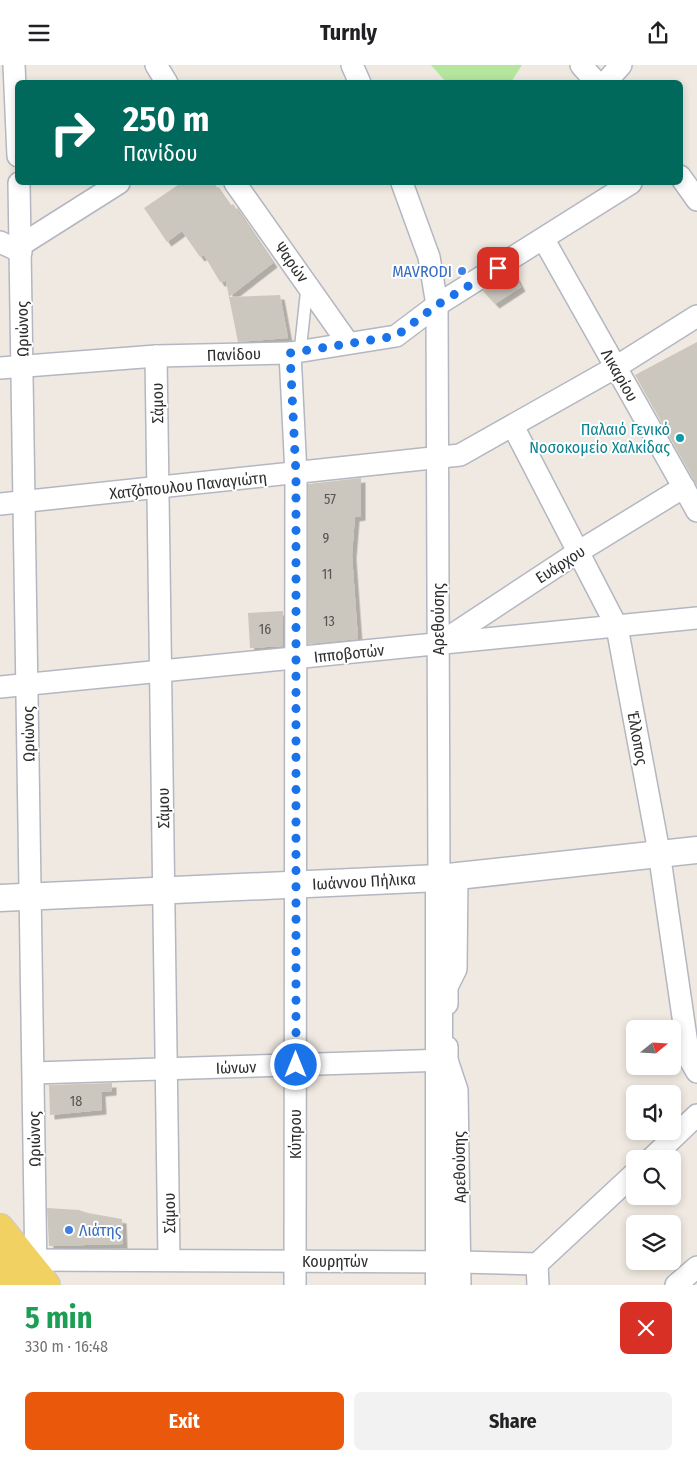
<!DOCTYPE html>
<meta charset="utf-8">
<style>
body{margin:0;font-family:"Fira Sans Condensed",sans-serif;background:#f2f2f2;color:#202124;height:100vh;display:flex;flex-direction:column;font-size:19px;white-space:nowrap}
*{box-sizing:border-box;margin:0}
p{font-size:16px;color:#757577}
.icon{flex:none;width:28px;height:28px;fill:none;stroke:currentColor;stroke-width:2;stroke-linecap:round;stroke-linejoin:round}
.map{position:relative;height:1220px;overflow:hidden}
.side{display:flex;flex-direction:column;background:#fff;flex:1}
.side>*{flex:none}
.banner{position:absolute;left:15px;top:15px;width:668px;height:105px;border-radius:8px;box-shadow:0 2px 8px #0003;background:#00695c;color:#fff;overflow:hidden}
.needle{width:32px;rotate:72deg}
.buttons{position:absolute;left:626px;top:955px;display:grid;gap:10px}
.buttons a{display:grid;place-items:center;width:55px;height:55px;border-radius:8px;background:#fff;box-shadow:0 2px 8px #0003;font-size:25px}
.pin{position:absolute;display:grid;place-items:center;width:42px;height:42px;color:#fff;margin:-21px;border-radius:10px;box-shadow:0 2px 8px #0006}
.me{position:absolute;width:55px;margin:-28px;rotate:0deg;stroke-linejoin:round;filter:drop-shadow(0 0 4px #0008)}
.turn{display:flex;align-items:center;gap:18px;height:105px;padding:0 25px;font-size:22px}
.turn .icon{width:65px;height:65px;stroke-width:2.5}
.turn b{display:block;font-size:35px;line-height:42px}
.round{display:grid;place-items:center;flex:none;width:52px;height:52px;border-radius:8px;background:#f2f2f2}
.headline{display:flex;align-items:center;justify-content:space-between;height:85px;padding:0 25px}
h1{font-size:30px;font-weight:700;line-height:38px;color:#1e9e55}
.action{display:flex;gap:10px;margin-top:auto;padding:10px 25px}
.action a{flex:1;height:58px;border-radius:8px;background:#ea580c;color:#fff;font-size:20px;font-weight:700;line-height:58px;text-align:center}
.action a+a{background:#f2f2f2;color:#202124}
header{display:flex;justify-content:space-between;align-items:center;height:65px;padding:0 25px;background:#fff;font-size:22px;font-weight:700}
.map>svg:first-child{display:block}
</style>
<header><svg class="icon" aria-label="menu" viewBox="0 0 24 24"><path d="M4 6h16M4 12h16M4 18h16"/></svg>Turnly<svg class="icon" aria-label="share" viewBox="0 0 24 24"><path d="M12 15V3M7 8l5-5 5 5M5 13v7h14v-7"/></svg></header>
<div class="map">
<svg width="697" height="1220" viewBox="0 0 697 1220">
<defs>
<filter id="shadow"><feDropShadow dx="4.5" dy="4.5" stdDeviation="0" flood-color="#0004"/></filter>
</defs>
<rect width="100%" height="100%" fill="#efe9e1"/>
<path fill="#b6e59e" d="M431 0H522L511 17 447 18Z"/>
<g fill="#cbc7bf" filter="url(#shadow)">
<path d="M181 118H214L230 141 233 139 273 198 229 232 226 216 220 217 204 190 200 192 182 166 167 177 144 143Z"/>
<path d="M513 207 521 222 495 239 483 226Z"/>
<path d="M280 230 288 273 238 277 229 232Z"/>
<path d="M697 277V421L635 310Z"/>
<path d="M361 413V451L355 452 352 490 358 574 308 579V419Z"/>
<path d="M283 546V581L250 583 248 548Z"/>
<path d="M112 1018V1026L101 1027 102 1045 50 1050 49 1020Z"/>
<path d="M47 1143 79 1145 88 1148 122 1154 123 1179 49 1181Z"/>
</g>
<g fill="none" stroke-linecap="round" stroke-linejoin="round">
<defs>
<path id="service" d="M300 287 307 222"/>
<g id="minor">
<path d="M14 0 18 91"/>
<path d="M156 0 167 18"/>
<path d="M352 0 360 18"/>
<path d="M581 0 597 18"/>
<path d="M605 18 621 0"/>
<path d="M680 111 697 135"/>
<path d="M19 118 36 1209"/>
<path d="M235 118 348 278"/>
<path d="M402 118 429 192 437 240 439 813"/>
<path d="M544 175 697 446"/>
<path d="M0 177 21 187"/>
<path d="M21 180 119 118"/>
<path d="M290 288 296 409 295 1220"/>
<path d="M156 291 169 1195"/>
<path d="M0 303 156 291 290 288 396 271 437 240 631 118"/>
<path d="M513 361 617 562 659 787 689 993 697 1007"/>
<path d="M0 439 460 390 616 302 697 251"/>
<path d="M440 578 578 487 684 422"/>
<path d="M0 622 697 553"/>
<path d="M447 939V922L456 904 457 811"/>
<path d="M447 982V995L457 1025 460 1220"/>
<path d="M34 1008 447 995"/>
<path d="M651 1094 697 1050"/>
<path d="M24 1195 460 1197 537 1199 635 1108"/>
<path d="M537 1199 538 1220"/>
<path d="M676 1220 697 1202"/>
</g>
<g id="tertiary">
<path d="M0 833 439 813 697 785"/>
<path d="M439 1220V813"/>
</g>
<g id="primary">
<path d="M0 1163 46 1220"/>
<path d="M0 1198 17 1220"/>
</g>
</defs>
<use href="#service" stroke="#b4b7c1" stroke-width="14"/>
<use href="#minor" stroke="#b4b7c1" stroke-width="24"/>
<use href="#tertiary" stroke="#b4b7c1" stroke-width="29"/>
<use href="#primary" stroke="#c9c9c9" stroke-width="30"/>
<use href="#service" stroke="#fff" stroke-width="11"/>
<use href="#minor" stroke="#fff" stroke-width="21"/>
<use href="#tertiary" stroke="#fff" stroke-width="26"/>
<use href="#primary" stroke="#f2d163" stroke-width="28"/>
</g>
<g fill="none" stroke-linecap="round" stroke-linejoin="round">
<path stroke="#1a73e8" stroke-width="9" stroke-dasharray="0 16.2" d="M296 1000V409L290 288 396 271 437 240 498 203"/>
</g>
<g fill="#3f7fe0" stroke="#fff" stroke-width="2">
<circle cx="462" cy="206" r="5"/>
<circle cx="69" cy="1165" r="5"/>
</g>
<circle fill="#0f9aa8" stroke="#fff" stroke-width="2" cx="680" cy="373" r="5"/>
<g text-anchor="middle" stroke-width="4" stroke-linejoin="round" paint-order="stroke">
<g font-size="14" fill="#555452">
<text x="330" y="439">57</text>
<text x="326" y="478">9</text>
<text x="327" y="514">11</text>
<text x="329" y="561">13</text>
<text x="265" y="569">16</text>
<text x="76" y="1041">18</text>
</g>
<g font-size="16" fill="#2e2e2e" stroke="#fff">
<text transform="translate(292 197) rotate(54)" y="6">Ψαρών</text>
<text transform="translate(22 264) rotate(-91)" y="6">Ωριώνος</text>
<text transform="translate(234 289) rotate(-2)" y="6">Πανίδου</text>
<text transform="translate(620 310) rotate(60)" y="6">Λικαρίου</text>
<text transform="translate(157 338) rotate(-91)" y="6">Σάμου</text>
<text transform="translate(188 420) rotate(-6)" y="6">Χατζόπουλου Παναγιώτη</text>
<text transform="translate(560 499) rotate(-33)" y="6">Ευάρχου</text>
<text transform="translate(438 554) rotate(-90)" y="6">Αρεθούσης</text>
<text transform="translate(349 588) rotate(-6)" y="6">Ιπποβοτών</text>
<text transform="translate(28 669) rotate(-91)" y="6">Ωριώνος</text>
<text transform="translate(638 673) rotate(80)" y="6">Έλλοπος</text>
<text transform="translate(163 743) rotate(-91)" y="6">Σάμου</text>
<text transform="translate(364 816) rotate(-3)" y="6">Ιωάννου Πήλικα</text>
<text transform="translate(236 1002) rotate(-2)" y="6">Ιώνων</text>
<text transform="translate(295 1069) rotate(-90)" y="6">Κύπρου</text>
<text transform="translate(34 1074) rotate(-91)" y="6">Ωριώνος</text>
<text transform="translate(459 1102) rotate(-91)" y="6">Αρεθούσης</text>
<text transform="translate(169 1148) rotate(-91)" y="6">Σάμου</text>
<text x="335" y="1202">Κουρητών</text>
</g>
<g font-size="16" fill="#366cbe" stroke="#fff" text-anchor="end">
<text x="452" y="212">MAVRODI</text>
<text x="79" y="1171" text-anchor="start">Λιάτης</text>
</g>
<g font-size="16" fill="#0d838f" stroke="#fff" text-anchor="end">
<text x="670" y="370">Παλαιό Γενικό<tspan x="670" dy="18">Νοσοκομείο Χαλκίδας</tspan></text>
</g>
</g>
</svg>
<div class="buttons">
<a><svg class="needle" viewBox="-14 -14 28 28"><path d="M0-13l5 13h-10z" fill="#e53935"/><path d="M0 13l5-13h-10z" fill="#757577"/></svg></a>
<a><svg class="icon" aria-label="sound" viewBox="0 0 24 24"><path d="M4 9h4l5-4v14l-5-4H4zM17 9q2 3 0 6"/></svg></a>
<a><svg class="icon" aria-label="search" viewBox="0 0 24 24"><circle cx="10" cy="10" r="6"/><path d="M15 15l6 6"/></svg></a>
<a><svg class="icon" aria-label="layers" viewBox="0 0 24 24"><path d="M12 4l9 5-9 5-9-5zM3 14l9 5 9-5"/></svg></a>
</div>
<div class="pin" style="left:498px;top:203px;background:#d93025"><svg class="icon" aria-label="arrive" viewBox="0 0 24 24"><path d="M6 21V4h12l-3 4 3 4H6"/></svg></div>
<svg class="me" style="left:296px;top:1000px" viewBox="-20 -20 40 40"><circle r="17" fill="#1a73e8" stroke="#fff" stroke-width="3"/><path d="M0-11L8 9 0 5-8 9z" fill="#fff"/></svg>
<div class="banner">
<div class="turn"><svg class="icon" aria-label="right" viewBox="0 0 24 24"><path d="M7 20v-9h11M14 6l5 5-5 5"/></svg><div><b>250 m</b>Πανίδου</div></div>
</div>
</div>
<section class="side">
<div class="headline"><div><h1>5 min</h1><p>330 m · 16:48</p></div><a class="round" style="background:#d93025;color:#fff"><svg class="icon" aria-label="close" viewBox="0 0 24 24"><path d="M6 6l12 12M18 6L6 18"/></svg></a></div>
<div class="action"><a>Exit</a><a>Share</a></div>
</section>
